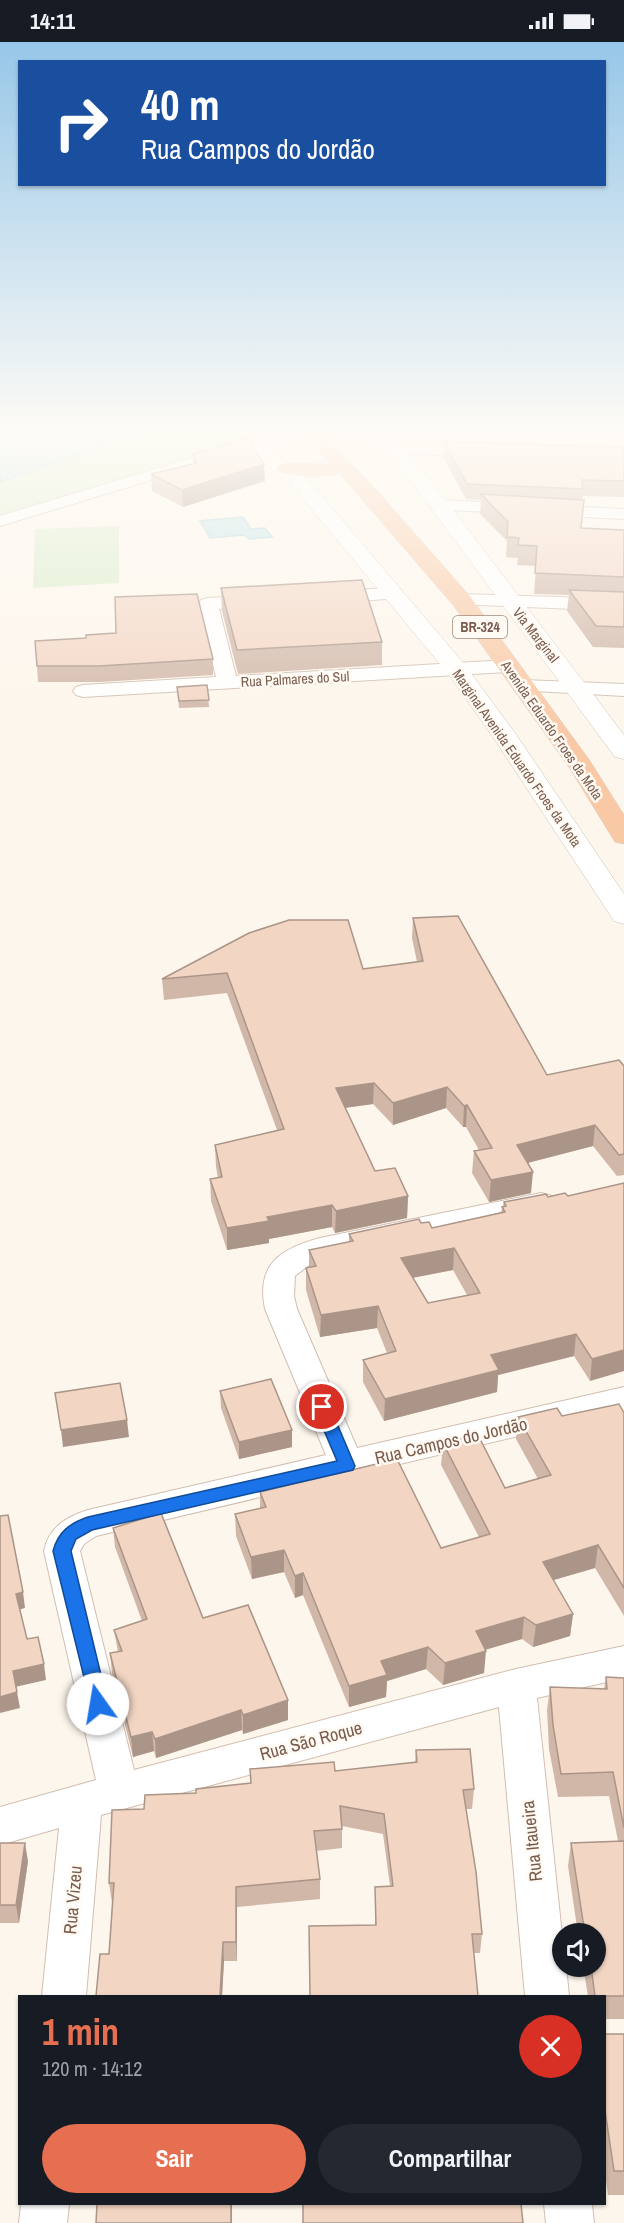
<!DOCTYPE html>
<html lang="pt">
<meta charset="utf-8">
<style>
body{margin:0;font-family:"Archivo Narrow",sans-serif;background:#242831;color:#f1f3f6;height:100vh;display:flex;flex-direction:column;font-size:22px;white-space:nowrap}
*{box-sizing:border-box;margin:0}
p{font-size:20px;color:#9ea1a6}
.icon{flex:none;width:33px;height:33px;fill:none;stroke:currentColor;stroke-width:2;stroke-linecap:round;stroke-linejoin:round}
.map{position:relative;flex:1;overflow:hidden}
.sheet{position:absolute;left:18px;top:1953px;width:588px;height:210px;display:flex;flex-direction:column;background:#171b24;border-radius:0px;box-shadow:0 2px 4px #0004}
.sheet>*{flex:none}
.guide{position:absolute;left:18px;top:18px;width:588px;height:126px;border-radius:0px;box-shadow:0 2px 4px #0004;background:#1a4fa0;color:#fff;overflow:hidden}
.tools{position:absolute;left:552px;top:1881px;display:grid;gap:12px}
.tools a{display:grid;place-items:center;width:54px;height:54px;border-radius:50%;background:#171b24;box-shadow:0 2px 4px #0004;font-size:30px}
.pin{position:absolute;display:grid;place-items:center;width:51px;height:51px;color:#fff;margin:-26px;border:3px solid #fff;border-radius:50%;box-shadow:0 2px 6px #0007}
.me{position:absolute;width:66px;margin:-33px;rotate:347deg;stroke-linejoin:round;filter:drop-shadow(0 0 4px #0008)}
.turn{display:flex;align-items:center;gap:21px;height:126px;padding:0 24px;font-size:27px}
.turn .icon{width:78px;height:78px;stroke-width:2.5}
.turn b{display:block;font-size:42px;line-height:51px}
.round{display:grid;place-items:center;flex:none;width:63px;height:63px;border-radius:32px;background:#242831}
.overview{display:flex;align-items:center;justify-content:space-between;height:102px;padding:0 24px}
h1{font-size:36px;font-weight:800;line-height:45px;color:#e76f51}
.primary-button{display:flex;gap:12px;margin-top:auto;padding:12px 24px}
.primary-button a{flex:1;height:69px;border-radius:36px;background:#e76f51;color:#fff;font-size:24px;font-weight:800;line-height:69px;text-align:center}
.primary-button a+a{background:#242831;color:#f1f3f6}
.status{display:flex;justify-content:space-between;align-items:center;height:42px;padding:0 30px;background:#171b24;direction:ltr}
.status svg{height:16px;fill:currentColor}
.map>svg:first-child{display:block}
</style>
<div class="status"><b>14:11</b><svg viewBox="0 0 49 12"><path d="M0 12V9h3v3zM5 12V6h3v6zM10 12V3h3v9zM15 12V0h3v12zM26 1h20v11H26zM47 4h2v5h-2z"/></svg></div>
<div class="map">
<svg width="624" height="2181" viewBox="0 0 624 2181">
<rect width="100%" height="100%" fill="#fdf6ec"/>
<g fill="#d8ecc9">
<path d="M0 393H252L235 402 0 473Z"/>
<path d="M119 484V541L33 546 35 487Z"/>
</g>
<g fill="#bfe3e8" stroke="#a5d3da" stroke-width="1.5">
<path d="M0 393H135L0 440Z"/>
<path d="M243 475 251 487 265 486 272 495 249 497 243 493 210 496 200 479Z"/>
</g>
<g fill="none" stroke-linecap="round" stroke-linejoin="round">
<defs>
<g id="minor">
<path d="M281 400 289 405 287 408 260 412 252 407 260 402Z"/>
<path d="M395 403 481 405 489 410 481 415 389 411 387 408 389 405Z"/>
<path d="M231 404 239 409 237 412 0 484V474Z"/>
<path d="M438 458 624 467V477L432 467 430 463 432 459Z"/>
<path d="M394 546 401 548 403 552 401 556 330 561 323 559 321 555 323 551 330 549Z"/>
<path d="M461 552 624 557V569L454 562 452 558 454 554Z"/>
<path d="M260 553 267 555 269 559 267 563 219 567 236 634 507 618 514 620 517 624 514 628 507 630 83 655 76 653 73 649 76 645 83 643 216 635 199 562 201 558 208 556Z"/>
<path d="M523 638 624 642V654L516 648 513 644 516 640Z"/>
<path d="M541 1151 552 1154 556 1161 552 1168 326 1215 309 1223 295 1234 294 1254 297 1267 357 1406 624 1345V1369L96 1494 84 1502 80 1509 134 1728 516 1627 624 1604V1636L537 1656 562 1893V1924H566L569 1954H525L499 1665 101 1773 86 1954H42L59 1786 0 1803V1765L96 1738 44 1509C49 1485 66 1475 88 1468L326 1413 265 1267C256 1222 280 1207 320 1196Z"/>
<path d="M21 2162H69L67 2181H19Z"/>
<path d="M544 2162H592L594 2181H546Z"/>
</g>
<g id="tertiary">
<path d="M252 393H270L268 404 309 439 465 623 515 691 624 852V882L614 879 495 698 449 633 295 447 252 409 249 405Z"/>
<path d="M370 393H389L425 431 624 693V717L615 715 411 439Z"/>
</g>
<path id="trunk" d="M304 393H323L372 443 469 553 590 719 624 773V802L615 800 569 725 453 563 340 432 313 435 279 431 277 427 279 423 286 421 330 422Z"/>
</defs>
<use href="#minor" stroke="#d1beb0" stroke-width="2"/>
<use href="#tertiary" stroke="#d1beb0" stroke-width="1"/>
<use href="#trunk" stroke="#dad1cd" stroke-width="1"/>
<use href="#minor" fill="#fff" fill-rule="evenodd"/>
<use href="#tertiary" fill="#fff" fill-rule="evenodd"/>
<use href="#trunk" fill="#f9c8a4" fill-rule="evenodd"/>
</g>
<g fill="#d1b7a8" fill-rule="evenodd">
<path d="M444 400 624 405V455L583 454 581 486 624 488V606L593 605 567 569 569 553 534 552 536 524 517 523 518 516 506 515 507 499 480 472 481 458 466 457 443 415Z"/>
<path d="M193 412 265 439 183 465 152 449 151 432 193 422Z"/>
<path d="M221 546 382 600V623L238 632 222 569Z"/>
<path d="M213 617V633L100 640H38L37 624Z"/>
<path d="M207 643 209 665 179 666 177 645Z"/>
<path d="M413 876 547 1033 624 1024V1133L617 1134 593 1104 528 1121 531 1151 489 1160 472 1131 474 1109 479 1108 466 1085H463L446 1066 393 1083 373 1062 345 1066 375 1129 408 1154 407 1176 335 1191 332 1185 269 1197V1201L227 1208 211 1159 210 1137 218 1136 216 1125 215 1103 277 1088 227 951 164 958 162 937 249 891 363 927 417 920 412 896Z"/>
<path d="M624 1141 590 1339 574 1314 498 1333 497 1350 384 1379 363 1340V1318L387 1311 377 1286 320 1295 306 1248V1226H309V1208L349 1200V1192L421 1181 432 1186 501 1170 504 1160 548 1155 568 1154ZM453 1228 467 1253 428 1261 413 1236Z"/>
<path d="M220 1349 292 1388V1405L239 1417 221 1366Z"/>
<path d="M624 1371V1574L595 1526 553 1538 573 1572 570 1594 533 1605 522 1597 485 1608 484 1631 443 1643 426 1627 387 1639 386 1655 349 1665 303 1553 295 1556 284 1530 252 1537 236 1494 235 1472 260 1466V1450L441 1506 479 1495 441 1423 443 1401 505 1446 538 1437 516 1397 518 1375 562 1374Z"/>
<path d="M113 1486 203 1576 288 1678 243 1692 242 1688 156 1716 154 1709 133 1715 112 1631 110 1611 118 1610 114 1588 142 1579 115 1505Z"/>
<path d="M606 1635 624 1636V1977H604V1954H588L583 1924H596V1892H578L568 1824 571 1801 618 1799 609 1754 558 1755 549 1707 547 1668 550 1645 604 1647Z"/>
<path d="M416 1708 474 1747 472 1767H466L482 1892 480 1911H474L375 1883V1845L390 1844 383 1792 342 1784V1806L316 1809 320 1837V1857L237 1865V1919H224L222 1954H96L109 1912 112 1861 109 1841 144 1767 196 1751 250 1741V1727L335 1729 415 1720Z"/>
<path d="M0 1801 28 1819 19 1881H0V1885Z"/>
<path d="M604 1992H624V2153H608L604 2125Z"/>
</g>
<g fill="#aa9588">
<path d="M264 422 265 439 183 465 182 448Z"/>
<path d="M374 1041 373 1062 336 1067V1046Z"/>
<path d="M447 1045 446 1066 393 1083V1061Z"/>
<path d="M467 1063 466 1085H463L464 1064Z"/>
<path d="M595 1083 593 1104 515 1124 517 1103Z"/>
<path d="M533 1130 531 1151 489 1160 491 1138Z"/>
<path d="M408 1154 407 1176 335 1191 336 1169Z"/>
<path d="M332 1163V1185L269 1197V1201L227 1208V1186L267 1175Z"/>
<path d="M454 1206 453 1228 400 1238 401 1216Z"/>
<path d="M378 1264 377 1286 320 1295 321 1273Z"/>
<path d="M576 1292 574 1314 498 1333 497 1350 384 1379 385 1357 491 1313Z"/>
<path d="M624 1308V1329L590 1339 592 1317Z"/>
<path d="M127 1378 129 1395 63 1405 61 1388Z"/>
<path d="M292 1388V1405L239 1417V1400Z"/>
<path d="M598 1503 595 1526 540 1542 543 1520Z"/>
<path d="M284 1508V1530L252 1537 251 1515Z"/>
<path d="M303 1531V1553L295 1556V1534Z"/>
<path d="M23 1550 25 1566 18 1568 16 1552Z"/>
<path d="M573 1572 570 1594 533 1605 536 1583Z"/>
<path d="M524 1575 522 1597 474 1611 476 1589Z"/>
<path d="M428 1605 426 1627 387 1639 386 1655 349 1665V1644L381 1619Z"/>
<path d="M486 1609 484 1631 443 1643 445 1621Z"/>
<path d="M44 1622 46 1638 15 1645 13 1629Z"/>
<path d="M17 1650 20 1666 0 1671V1655Z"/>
<path d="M288 1658V1678L243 1692V1673Z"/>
<path d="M241 1668 242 1688 156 1716 155 1697Z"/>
<path d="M152 1690 154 1709 133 1715 131 1695Z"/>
<path d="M25 1801 28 1819 19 1881 16 1863Z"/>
<path d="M236 1845 237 1865V1919L236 1900Z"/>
<path d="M223 1900 224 1919 222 1954H220Z"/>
<rect x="231" y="2162" width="1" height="19"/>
</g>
<g fill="#f3d5c3" stroke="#aa9588" stroke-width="1.5" fill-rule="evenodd">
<path d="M248 396 264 422 182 448 151 432 197 421 193 412Z"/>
<path d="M444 400 624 405V439L582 438 583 447 467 442Z"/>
<path d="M481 452 584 458 581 486 624 488V535L535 531 537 504 518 503 519 496 507 495 508 480Z"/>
<path d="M362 538 382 600 237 608 221 546Z"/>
<path d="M569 548 624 550V585L596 584Z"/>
<path d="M197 552 213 617 99 624H37L35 599 86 596V593L116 591 115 555Z"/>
<path d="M207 643 209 658 179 659 177 645Z"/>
<path d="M458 874 547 1033 619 1018 624 1024V1112L619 1113 595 1083 517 1103 533 1130 491 1138 474 1109 492 1106 467 1063 464 1064 447 1045 393 1061 374 1041 336 1046 375 1129 395 1126 408 1154 336 1169 332 1163 267 1175 269 1179 227 1186 210 1137 222 1135 215 1103 284 1087 227 931 162 937 249 891 289 878H348L363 927 423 919 413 876Z"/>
<path d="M624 1141V1308L592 1317 576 1292 491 1313 499 1328 385 1357 363 1318 396 1309 378 1264 321 1273 306 1226 316 1224 309 1208 353 1199 349 1192 419 1177 421 1181 429 1180 432 1186 505 1170 502 1165 506 1164 504 1160 546 1152 548 1155 565 1151 568 1154ZM454 1206 480 1251 428 1261 401 1216Z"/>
<path d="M271 1337 292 1388 239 1400 220 1349Z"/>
<path d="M120 1341 127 1378 61 1388 55 1351Z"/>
<path d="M619 1362 624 1371V1546L598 1503 543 1520 573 1572 536 1583 524 1575 476 1589 486 1609 445 1621 428 1605 381 1619 387 1633 349 1644 303 1531 295 1534 284 1508 251 1515 235 1472 266 1465 260 1450 397 1417 441 1506 490 1492 443 1401 478 1393 505 1446 551 1433 518 1375 557 1366 562 1374Z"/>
<path d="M161 1471 203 1576 248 1563 288 1658 243 1673 241 1668 155 1697 152 1690 131 1695 110 1611 122 1609 114 1588 147 1577 113 1486Z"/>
<path d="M8 1473 23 1550 16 1552 27 1597 38 1595 44 1622 13 1629 17 1650 0 1655V1474Z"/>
<path d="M606 1635 624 1636V1786L613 1730 561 1732 553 1683 550 1645 607 1647Z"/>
<path d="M470 1707 474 1747 463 1748 476 1830 482 1892H472L478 1954H310L309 1884 376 1883 375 1845 393 1844 384 1772 340 1764 342 1787 314 1789 320 1837 236 1845V1900H223L220 1954H96L100 1912H109L114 1841H109L112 1768 144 1767 145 1753 196 1751V1747L251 1741 250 1727 334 1720 335 1729 417 1720 416 1708Z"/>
<path d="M624 1799V1954H595L591 1924H596V1892H585L571 1801Z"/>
<path d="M0 1801H25L16 1863H0Z"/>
<path d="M604 1992H624V2129H614L604 2062Z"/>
<path d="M97 2162H231V2181H96Z"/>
<path d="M303 2162H521L523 2181H303Z"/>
</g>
<linearGradient id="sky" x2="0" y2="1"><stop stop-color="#97c7e8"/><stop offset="0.56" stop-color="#fefbf6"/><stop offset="1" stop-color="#fefbf6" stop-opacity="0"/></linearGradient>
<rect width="624" height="698" fill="url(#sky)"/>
<path fill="#1a73e8" stroke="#114b97" stroke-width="1.5" d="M322 1359 328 1361 330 1365 355 1424 353 1428 92 1488 76 1497 71 1509 108 1662 105 1668 98 1670 92 1668 53 1509C58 1490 70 1481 88 1475L337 1419 314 1365 317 1361Z"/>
<g text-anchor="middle" stroke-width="5" stroke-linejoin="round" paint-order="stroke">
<rect fill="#fffaf3" stroke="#a28b7f" stroke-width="1.5" x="453" y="574" width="54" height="22" rx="4.5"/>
<g font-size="14" font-weight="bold" fill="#7a5c4d">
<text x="480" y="590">BR-324</text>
</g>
<g font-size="14" fill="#7a5c4d" stroke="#fffaf3">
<text transform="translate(536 593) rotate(52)" y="5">Via Marginal</text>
<text transform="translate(295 637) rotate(-3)" y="5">Rua Palmares do Sul</text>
<text transform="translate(552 688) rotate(55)" y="5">Avenida Eduardo Froes da Mota</text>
<text transform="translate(517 716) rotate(55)" y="5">Marginal Avenida Eduardo Froes da Mota</text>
</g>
<g font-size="18" fill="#7a5c4d" stroke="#fffaf3">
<text transform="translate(451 1399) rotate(-13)" y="6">Rua Campos do Jordão</text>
<text transform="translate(311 1699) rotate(-15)" y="6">Rua São Roque</text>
<text transform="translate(532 1799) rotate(-96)" y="6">Rua Itaueira</text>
<text transform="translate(73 1858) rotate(-85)" y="6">Rua Vizeu</text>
</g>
</g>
</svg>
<div class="tools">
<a><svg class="icon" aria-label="sound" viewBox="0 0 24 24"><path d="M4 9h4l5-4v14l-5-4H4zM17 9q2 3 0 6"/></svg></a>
</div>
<div class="pin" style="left:322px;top:1365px;background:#d93025"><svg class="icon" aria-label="arrive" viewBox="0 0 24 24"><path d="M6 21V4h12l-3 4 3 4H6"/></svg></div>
<svg class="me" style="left:98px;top:1662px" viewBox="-20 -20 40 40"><circle r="19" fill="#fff"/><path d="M0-13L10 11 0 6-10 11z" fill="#1a73e8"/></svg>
<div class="guide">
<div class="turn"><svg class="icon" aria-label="right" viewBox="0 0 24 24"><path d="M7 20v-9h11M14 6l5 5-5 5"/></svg><div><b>40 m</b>Rua Campos do Jordão</div></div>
</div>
<section class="sheet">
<div class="overview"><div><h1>1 min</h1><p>120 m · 14:12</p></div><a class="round" style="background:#d93025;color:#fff"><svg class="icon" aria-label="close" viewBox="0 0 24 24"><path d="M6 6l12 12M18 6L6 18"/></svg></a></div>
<div class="primary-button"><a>Sair</a><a>Compartilhar</a></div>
</section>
</div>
